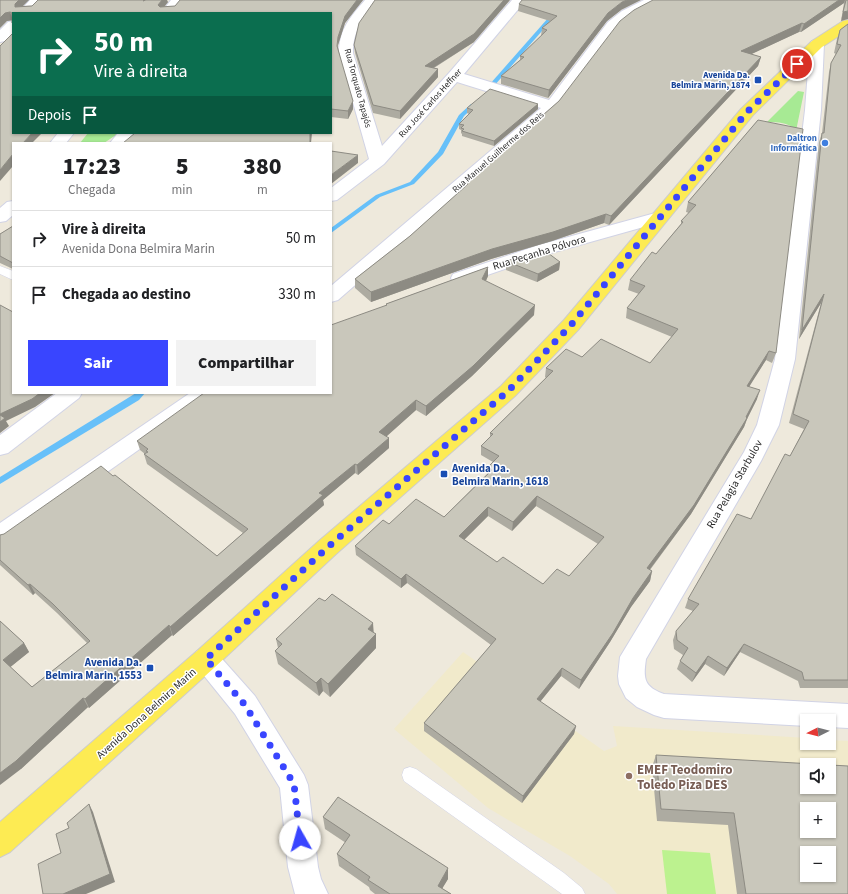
<!DOCTYPE html>
<html lang="pt">
<meta charset="utf-8">
<style>
body{margin:0;font-family:"Source Sans 3",sans-serif;background:#f2f2f2;color:#202124;height:100vh;display:flex;flex-direction:column;font-size:15px;white-space:nowrap}
*{box-sizing:border-box;margin:0}
p{font-size:13px;color:#757577}
.icon{flex:none;width:22px;height:22px;fill:none;stroke:currentColor;stroke-width:2;stroke-linecap:round;stroke-linejoin:round}
.map{position:relative;flex:1;overflow:hidden}
.details{position:absolute;left:12px;top:142px;width:320px;height:252px;display:flex;flex-direction:column;background:#fff;border-radius:0px;box-shadow:0 1px 3px #0004}
.details>*{flex:none}
.guide{position:absolute;left:12px;top:12px;width:320px;height:122px;border-radius:0px;box-shadow:0 1px 3px #0004;background:#0b6e4f;color:#fff;overflow:hidden}
.needle{width:26px;rotate:264deg}
.controls{position:absolute;left:800px;top:714px;display:grid;gap:8px}
.controls a{display:grid;place-items:center;width:36px;height:36px;border-radius:0px;background:#fff;box-shadow:0 1px 3px #0004;font-size:20px}
.pin{position:absolute;display:grid;place-items:center;width:34px;height:34px;color:#fff;margin:-17px;border:2px solid #fff;border-radius:50%;box-shadow:0 1px 4px #0007}
.me{position:absolute;width:44px;margin:-22px;rotate:353deg;stroke-linejoin:round;filter:drop-shadow(0 0 3px #0008)}
.turn{display:flex;align-items:center;gap:14px;height:84px;padding:0 16px;font-size:18px}
.turn .icon{width:52px;height:52px;stroke-width:2.5}
.turn b{display:block;font-size:28px;line-height:34px}
.then{display:flex;align-items:center;height:38px;padding:0 16px;background:#0003;gap:8px;font-size:15px}
.eta{display:flex;justify-content:space-evenly;align-items:center;height:68px;text-align:center}
.eta b{font-size:24px;font-weight:800;line-height:28px}
.action{display:flex;gap:8px;margin-top:auto;padding:8px 16px}
.action a{flex:1;height:46px;border-radius:0px;background:#3945ff;color:#fff;font-size:16px;font-weight:800;line-height:46px;text-align:center}
.action a+a{background:#f2f2f2;color:#202124}
ul{padding:0;list-style:none}
li{display:flex;align-items:center;gap:12px;height:56px;padding:0 16px;border-top:1px solid #e0e0e0}
li div{flex:1}
li b{display:block;font-size:15px}
li em{font-style:normal}
.map>svg:first-child{display:block}
</style>
<div class="map">
<svg width="848" height="894" viewBox="0 0 848 894">
<rect width="100%" height="100%" fill="#eee9dc"/>
<path fill="#f1eacb" fill-rule="evenodd" d="M463 652 604 751 617 746 613 726 807 738V743H829V740L848 741V894H617L609 884 570 856 488 808 394 729ZM807 765H829V787H807ZM807 809H829V831H807ZM807 853H829V875H807Z"/>
<g fill="#a7ea94">
<path d="M798 91 804 92 796 131C789 122 778 122 767 122Z"/>
<path d="M88 133H119L104 143H80Z"/>
</g>
<path fill="#bcf28f" d="M662 850 710 853 716 894H667Z"/>
<g fill="none" stroke-linecap="round" stroke-linejoin="round">
<g fill="#67c0f9" fill-rule="evenodd">
<path d="M564 0H569L494 86H490V84Z"/>
<path d="M471 104 476 105 464 116 443 154 414 184 380 197 331 233V228L376 195 410 182 438 152 459 115Z"/>
<path d="M136 393H145L139 400 0 484V477Z"/>
</g>
<defs>
<g id="service">
<path d="M0 266 13 271V280L0 274Z"/>
<path d="M410 767 416 769 564 873 582 888 585 894H562L404 781 402 775 404 769Z"/>
</g>
<g id="minor">
<path d="M30 0H45L33 13H18Z"/>
<path d="M365 0H379C365 20 353 26 353 53L382 146 449 73 512 0H526L464 74 549 100 608 22 622 11 644 0H661L659 3 632 17 618 28 557 109 338 300 331 302V286L541 108 457 82 384 164 337 200 331 201V188L369 159 339 53C339 30 350 17 365 0Z"/>
<path d="M13 21V33L5 41 0 42V30L8 22Z"/>
<path d="M817 40 822 41 824 44 821 110 795 359 779 425 761 461 646 659C643 679 644 687 664 694L848 704V728L829 727V721H807V726L664 718 654 715 637 707 626 698 619 684 618 676 620 657 744 452 757 425 775 359 805 110 810 44 812 41Z"/>
<path d="M118 133H135L127 143H110Z"/>
<path d="M659 212 665 213 668 217 665 221 551 253 467 282 460 284 453 282 451 278 453 274 539 245Z"/>
<path d="M57 393H82L79 398 8 453 0 455V435Z"/>
<path d="M190 393H215L212 398 8 542 0 544V523Z"/>
<path d="M206 648 215 651 255 696 304 775 308 785 318 867 321 879 328 894H295L288 867 280 788 235 714 197 667 193 659 197 651Z"/>
</g>
<g id="tertiary">
<path d="M171 0H185L175 13H161Z"/>
<path d="M58 133H74L66 143H50Z"/>
<path d="M13 201V215L6 221 0 222V208L7 202Z"/>
</g>
<path id="primary" d="M848 20V30L822 47 753 115 578 330 515 396 336 554 215 667 10 852 0 857V822L197 651 320 540 501 386 564 320 741 109 812 41 843 21Z"/>
</defs>
<use href="#service" stroke="#d1d3e5" stroke-width="1"/>
<use href="#minor" stroke="#d1d3e5" stroke-width="2"/>
<use href="#tertiary" stroke="#d1d3e5" stroke-width="2"/>
<use href="#primary" stroke="#ccc" stroke-width="2"/>
<use href="#service" fill="#fff" fill-rule="evenodd"/>
<use href="#minor" fill="#fff" fill-rule="evenodd"/>
<use href="#tertiary" fill="#fff" fill-rule="evenodd"/>
<use href="#primary" fill="#fdeb53" fill-rule="evenodd"/>
</g>
<g fill="#adaba1" fill-rule="evenodd">
<path d="M0 0H29L22 6 168 2 164 7 175 6 180 0H363L345 23 338 45V48L353 109 348 119 331 117V13H13V26L12 20 7 21Z"/>
<path d="M653 0H848L841 21 844 3 801 32H799L751 54 761 57 758 66 609 225 604 223 552 241 491 259 371 302 355 288V279L410 236 465 187V183L559 101Z"/>
<path d="M519 4 621 10 607 21 548 98 501 84V76L520 60V56L541 36 542 28 550 21 518 11Z"/>
<path d="M848 24V688H800L798 681 740 652 724 676 705 664 692 682 677 669 680 661 683 655 674 649 673 640 676 631 693 611 685 608 688 599 751 519 790 456 804 429 789 423 821 303 799 339 819 142 822 133 829 72 831 63 836 54 834 53 837 39 840 30Z"/>
<path d="M474 42 434 68 438 69V77L400 119 373 113 355 53 354 45Z"/>
<path d="M538 104V109L494 146 462 136V134L461 133V130L459 129V124L469 114 467 113V108Z"/>
<path d="M758 120 776 353 772 363 766 360 749 386 757 399 747 419 744 427 691 514 650 570 652 571 650 581 631 607 610 642 579 689 561 676 540 702 576 726 574 734 522 803 424 731V723L491 645 407 583 401 588 356 555 355 546 389 524 444 517 487 474 488 467 493 462 481 455V446L490 437V433L546 378 545 377 546 368 582 357 650 363 672 337 626 318 627 308 639 294 628 290 630 280 656 254 681 224V221L689 213 686 212 688 202ZM536 506 598 544 569 576 543 584 497 562 464 540 488 516 512 531Z"/>
<path d="M13 226V269L0 263V234Z"/>
<path d="M506 261 560 262 559 270 537 282 506 270Z"/>
<path d="M488 267V276L486 281 534 315 472 376 426 416 416 410 386 437 389 438V448L358 475 355 473 323 500 324 505 173 636 172 635 89 708 88 707 21 769 0 621 24 643 29 652 10 667 32 687 87 643 57 613 35 593 33 595 0 565V535L4 534 113 476 217 556 243 533 147 464 144 454H145L140 450 137 441 386 306V304Z"/>
<path d="M374 633 376 634V648L330 697 323 691 319 696 278 664 275 651 278 648 276 639Z"/>
<path d="M656 755 848 894H737L728 825 657 821 652 767Z"/>
<path d="M323 817 448 879 442 888 451 894H375L370 890 369 887 339 866 337 854 346 843 325 829Z"/>
</g>
<g fill="#8d8b83">
<path d="M19 0H29L17 12 15 7V4Z"/>
<path d="M162 0H167L168 2 160 12 158 5Z"/>
<path d="M357 0H363L345 23 338 45V53V37L345 16Z"/>
<path d="M504 0H510L474 42 425 73V66Z"/>
<path d="M627 0H641L621 10 607 21 548 98 549 90 608 13 622 2Z"/>
<path d="M839 0H845L844 3 801 32 804 24Z"/>
<path d="M848 11V19L841 21 843 12Z"/>
<path d="M10 12 13 20 7 21 0 28V18L5 13Z"/>
<path d="M802 23 799 32 739 60 741 51Z"/>
<path d="M761 57 758 66 609 225 611 216Z"/>
<path d="M438 69V77L400 119V111Z"/>
<path d="M353 101V109L348 119V111Z"/>
<path d="M538 104V109L494 146V141Z"/>
<path d="M32 133H42L32 143H23Z"/>
<path d="M310 133H312L311 143H310Z"/>
<path d="M13 154V166L0 181V170Z"/>
<path d="M358 155V163L331 184V175Z"/>
<path d="M606 214 604 223 552 241 491 259 371 302V292L492 249Z"/>
<path d="M560 262 559 270 537 282 538 274Z"/>
<path d="M488 267V276L482 289V279Z"/>
<path d="M824 294 821 303 799 339 802 330Z"/>
<path d="M535 305 534 315 472 376 426 416V406Z"/>
<path d="M769 351 766 360 744 395 747 386Z"/>
<path d="M760 390 757 399 747 419 744 427 691 514 644 577 647 568 746 417Z"/>
<path d="M40 393H55L35 407 6 421 9 426 0 433V414Z"/>
<path d="M416 400V410L380 442 379 432Z"/>
<path d="M389 438V448L358 475 357 465Z"/>
<path d="M355 464V473L323 500 324 505 173 636 170 627 319 493Z"/>
<path d="M537 496 536 506 512 531 513 522Z"/>
<path d="M488 507V516L458 546 459 536Z"/>
<path d="M652 571 650 581 631 607 610 642 579 689 581 680 633 598Z"/>
<path d="M406 574 407 583 401 588V579Z"/>
<path d="M30 584 35 593 33 595 28 585Z"/>
<path d="M373 623 374 636 376 634V648L330 697 328 684 368 629Z"/>
<path d="M169 625 172 635 89 708 85 699Z"/>
<path d="M24 643 29 652 8 669 3 660Z"/>
<path d="M744 644 740 652 724 676 727 668Z"/>
<path d="M708 656 705 664 692 682 696 673Z"/>
<path d="M562 668 561 676 535 708 537 699Z"/>
<path d="M321 678 323 691 319 696 316 683Z"/>
<path d="M83 698 88 707 21 769 0 785V773Z"/>
<path d="M576 726 574 734 522 803 523 796Z"/>
<path d="M89 804 93 812 115 882 86 894H63Z"/>
<path d="M448 868V879L439 894 438 886Z"/>
</g>
<g fill="#c9c7bb" stroke="#8d8b83" fill-rule="evenodd">
<path d="M0 0H19L15 4V7L32 6 38 0H144L143 1 146 0H162L158 5 160 7 175 6 180 0H357L345 16 338 37 337 46 353 101 348 111 331 109V13H13V23H12V13L10 12 5 13 0 18Z"/>
<path d="M375 0H504L474 34 425 66 438 69 400 111 373 105 354 45 359 23Z"/>
<path d="M522 0H627L622 2 608 13 549 90 501 76 524 57 520 56 547 30 542 28 557 16 519 4Z"/>
<path d="M653 0H839L804 24 802 23 741 51 761 57 611 216 606 214 553 232 492 249 371 292 355 279 410 236 468 184 465 183 559 101 620 21 634 10Z"/>
<path d="M846 0H848V11L843 12Z"/>
<path d="M848 24V680H804L802 672 744 644 727 668 708 656 696 673 680 661 688 648 677 640 676 631 699 604 688 599 737 514 751 519 785 454 790 456 809 421 793 414 824 294 802 330 822 133H824L831 63 841 45 837 44 840 30Z"/>
<path d="M13 33V133H32L23 143H13V154L0 170V46Z"/>
<path d="M490 89 538 104 494 141 462 131 464 129 461 128 464 125 459 124 473 110 467 108Z"/>
<path d="M758 120 803 129 776 353 769 351 747 386 760 390 746 417 747 418 694 505 647 568 652 571 633 598 613 633 581 680 562 668 537 699 576 726 523 796 424 723 496 639 406 574 401 579 355 546 383 520 389 524 416 499 444 517 492 470 488 467 499 456 481 446 493 434 490 433 553 371 546 368 566 349 582 357 601 339 650 363 678 329 627 308 645 286 630 280 652 252 656 254 683 222 681 221 696 205 688 202ZM537 496 604 537 569 576 557 569 543 584 503 557 497 562 459 536 488 507 513 522Z"/>
<path d="M135 133H310V143H123Z"/>
<path d="M331 151 358 155 331 175Z"/>
<path d="M13 226V263L0 256V234Z"/>
<path d="M544 250 560 262 538 274 506 261Z"/>
<path d="M488 267 482 279 535 305 473 366 426 406 416 400 379 432 389 438 357 465 355 464 319 493 323 495 170 627 169 625 85 699 83 698 16 761 0 773V621L24 643 3 660 32 687 90 641 53 604 30 584 28 585 0 560V535L4 534 101 466 113 476 115 475 217 556 248 529 144 454 148 452 146 451 148 449 137 441 204 393H331V325L387 305 386 304Z"/>
<path d="M0 305 13 312V393H40L32 399 0 414Z"/>
<path d="M0 415 5 418 0 422Z"/>
<path d="M332 594 373 623 368 629 376 634 328 684 321 678 316 683 275 651 282 644 276 639 319 598 325 601Z"/>
<path d="M656 755 848 766V894H746L734 813 661 809ZM807 765H829V787H807ZM807 809H829V831H807ZM807 853H829V875H807Z"/>
<path d="M338 797 448 868 438 886 451 894H390L368 880 370 877 337 854 350 835 323 817Z"/>
<path d="M89 804 110 874 63 894H43L38 864 61 853 56 834 69 828 67 823Z"/>
</g>
<g fill="none" stroke-linecap="round" stroke-linejoin="round">
<path stroke="#3945ff" stroke-width="7" stroke-dasharray="0 12.6" d="M300 839 294 784 245 705 206 659 328 547 508 391 571 325 747 112 797 64"/>
</g>
<g fill="#1a4fb4" stroke="#fff" stroke-width="1.5">
<rect x="754" y="76" width="8" height="8" rx="2"/>
<rect x="440" y="470" width="8" height="8" rx="2"/>
<rect x="146" y="664" width="8" height="8" rx="2"/>
</g>
<circle fill="#3f7fe0" stroke="#fff" stroke-width="1.5" cx="825" cy="143" r="4"/>
<circle fill="#8d6e63" stroke="#fff" stroke-width="1.5" cx="629" cy="776" r="4"/>
<g text-anchor="middle" stroke-width="3" stroke-linejoin="round" paint-order="stroke">
<g font-size="9" font-weight="bold" fill="#164399" stroke="#fff" text-anchor="end">
<text x="750" y="78">Avenida Da.<tspan x="750" dy="10">Belmira Marin, 1874</tspan></text>
</g>
<g font-size="9" fill="#2b2b2b" stroke="#fff">
<text transform="translate(358 88) rotate(75)" y="3">Rua Torquato Tapajós</text>
<text transform="translate(430 103) rotate(-48)" y="3">Rua José Carlos Heffner</text>
<text transform="translate(498 152) rotate(-41)" y="3">Rua Manuel Guilherme dos Reis</text>
</g>
<g font-size="9" font-weight="bold" fill="#366cbe" stroke="#fff" text-anchor="end">
<text x="817" y="141">Daltron<tspan x="817" dy="10">Informática</tspan></text>
</g>
<g font-size="11" fill="#2b2b2b" stroke="#fff">
<text transform="translate(539 252) rotate(-17)" y="4">Rua Peçanha Pólvora</text>
<text transform="translate(734 484) rotate(-60)" y="4">Rua Pelagia Starbulov</text>
<text transform="translate(146 713) rotate(-42)" y="4">Avenida Dona Belmira Marin</text>
</g>
<g font-size="11" font-weight="bold" fill="#164399" stroke="#fff" text-anchor="start">
<text x="452" y="472">Avenida Da.<tspan x="452" dy="13">Belmira Marin, 1618</tspan></text>
<text x="142" y="666" text-anchor="end">Avenida Da.<tspan x="142" dy="13">Belmira Marin, 1553</tspan></text>
</g>
<g font-size="13" font-weight="bold" fill="#785e54" stroke="#fff" text-anchor="start">
<text x="637" y="774">EMEF Teodomiro<tspan x="637" dy="15">Toledo Piza DES</tspan></text>
</g>
</g>
</svg>
<div class="controls">
<a><svg class="needle" viewBox="-14 -14 28 28"><path d="M0-13l5 13h-10z" fill="#e53935"/><path d="M0 13l5-13h-10z" fill="#757577"/></svg></a>
<a><svg class="icon" aria-label="sound" viewBox="0 0 24 24"><path d="M4 9h4l5-4v14l-5-4H4zM17 9q2 3 0 6"/></svg></a>
<a>+</a>
<a>−</a>
</div>
<div class="pin" style="left:797px;top:64px;background:#d93025"><svg class="icon" aria-label="arrive" viewBox="0 0 24 24"><path d="M6 21V4h12l-3 4 3 4H6"/></svg></div>
<svg class="me" style="left:300px;top:839px" viewBox="-20 -20 40 40"><circle r="19" fill="#fff"/><path d="M0-13L10 11 0 6-10 11z" fill="#3945ff"/></svg>
<div class="guide">
<div class="turn"><svg class="icon" aria-label="right" viewBox="0 0 24 24"><path d="M7 20v-9h11M14 6l5 5-5 5"/></svg><div><b>50 m</b>Vire à direita</div></div>
<div class="then">Depois<svg class="icon" aria-label="arrive" viewBox="0 0 24 24"><path d="M6 21V4h12l-3 4 3 4H6"/></svg></div>
</div>
<section class="details">
<div class="eta">
<div><b>17:23</b><p>Chegada</p></div>
<div><b>5</b><p>min</p></div>
<div><b>380</b><p>m</p></div>
</div>
<ul>
<li><svg class="icon" aria-label="right" viewBox="0 0 24 24"><path d="M7 20v-9h11M14 6l5 5-5 5"/></svg><div><b>Vire à direita</b><p>Avenida Dona Belmira Marin</p></div><em>50 m</em></li>
<li><svg class="icon" aria-label="arrive" viewBox="0 0 24 24"><path d="M6 21V4h12l-3 4 3 4H6"/></svg><div><b>Chegada ao destino</b></div><em>330 m</em></li>
</ul>
<div class="action"><a>Sair</a><a>Compartilhar</a></div>
</section>
</div>
